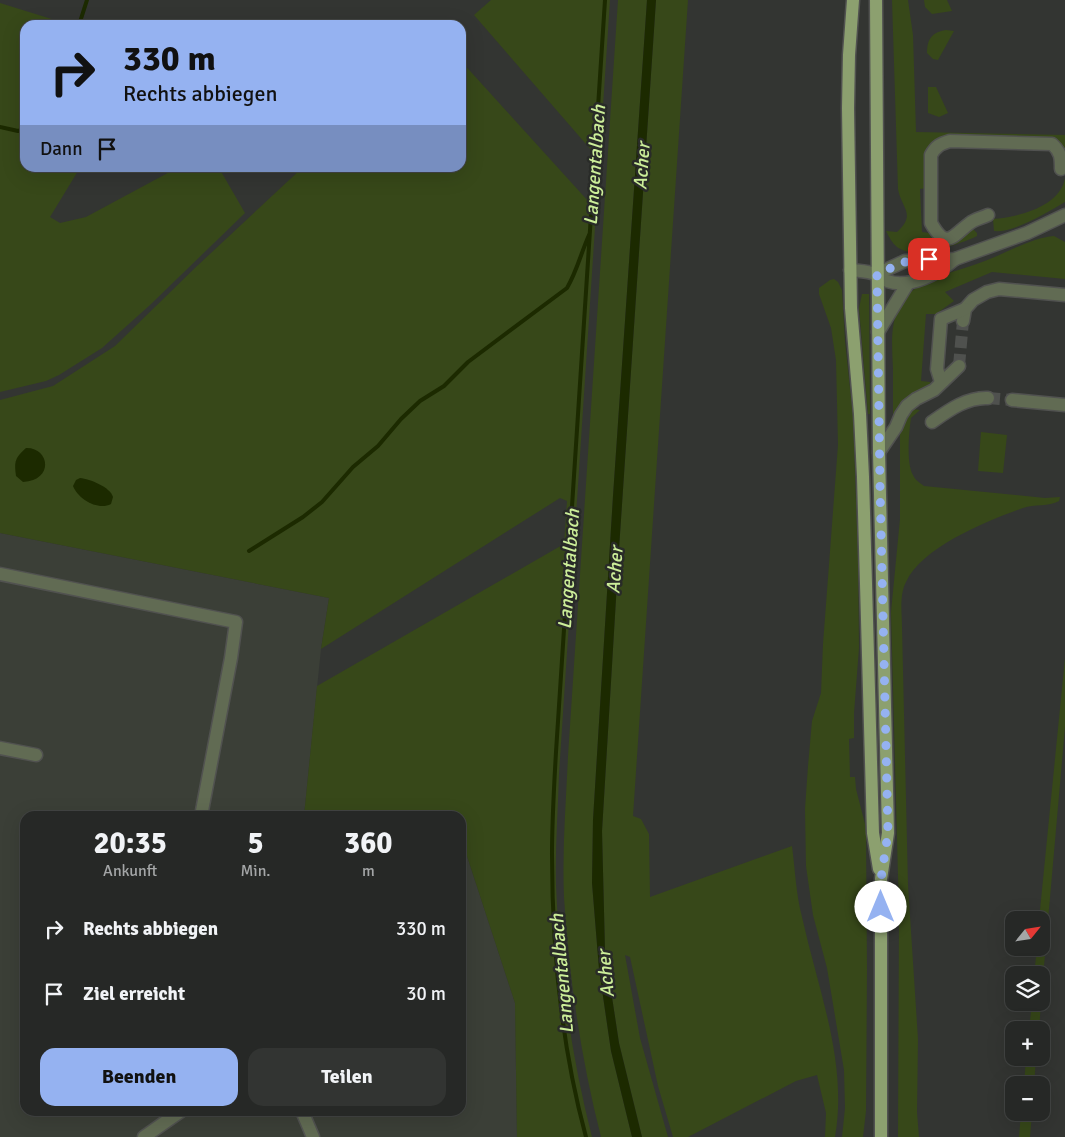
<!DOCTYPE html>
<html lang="de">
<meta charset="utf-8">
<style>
body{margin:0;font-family:Signika,sans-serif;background:#323432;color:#f1f3f6;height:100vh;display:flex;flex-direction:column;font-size:19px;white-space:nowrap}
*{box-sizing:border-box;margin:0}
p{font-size:16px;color:#a4a6a7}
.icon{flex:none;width:28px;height:28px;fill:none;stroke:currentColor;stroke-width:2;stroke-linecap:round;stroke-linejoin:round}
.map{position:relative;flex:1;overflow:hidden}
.details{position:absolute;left:20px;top:811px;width:446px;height:305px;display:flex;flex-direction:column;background:#262826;border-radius:15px;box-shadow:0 5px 20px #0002,0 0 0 1px #424443}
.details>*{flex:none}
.top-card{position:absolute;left:20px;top:20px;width:446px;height:152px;border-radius:15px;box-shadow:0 5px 20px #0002,0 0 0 1px #424443;background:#95b2f1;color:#111;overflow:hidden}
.needle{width:32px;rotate:60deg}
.tools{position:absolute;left:1005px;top:911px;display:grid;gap:10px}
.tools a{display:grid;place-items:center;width:45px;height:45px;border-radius:10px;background:#262826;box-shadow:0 5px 20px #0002,0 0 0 1px #424443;font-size:25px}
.pin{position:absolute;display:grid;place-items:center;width:42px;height:42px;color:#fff;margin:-21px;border-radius:10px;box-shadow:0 2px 8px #0006}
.me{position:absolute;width:55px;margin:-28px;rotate:0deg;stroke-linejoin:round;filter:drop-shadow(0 0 4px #0008)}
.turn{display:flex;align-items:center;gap:18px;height:105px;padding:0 20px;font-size:22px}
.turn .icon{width:65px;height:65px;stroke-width:2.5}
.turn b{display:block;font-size:35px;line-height:42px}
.then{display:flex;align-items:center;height:48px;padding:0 20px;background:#0003;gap:10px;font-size:19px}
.eta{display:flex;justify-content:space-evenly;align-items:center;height:85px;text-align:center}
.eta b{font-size:30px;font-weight:700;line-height:35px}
.action{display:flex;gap:10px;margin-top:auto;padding:10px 20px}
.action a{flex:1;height:58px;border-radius:15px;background:#95b2f1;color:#111;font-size:20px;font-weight:700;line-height:58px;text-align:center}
.action a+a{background:#323432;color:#f1f3f6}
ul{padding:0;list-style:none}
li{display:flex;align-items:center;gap:15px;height:65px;padding:0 20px}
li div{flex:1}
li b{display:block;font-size:19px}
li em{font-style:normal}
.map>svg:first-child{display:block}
</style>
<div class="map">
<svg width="1065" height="1137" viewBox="0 0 1065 1137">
<rect width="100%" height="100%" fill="#333532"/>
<path fill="#3b3f37" d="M0 533 329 598 321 649 304 816H25V1111H461V858L467 856 515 1003 517 1137H0Z"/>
<g fill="#374819">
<path d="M491 0H610L559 774C558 811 555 848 556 885 559 969 571 1055 592 1137H517L515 1003 467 856 461 858V816H304L317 686 564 544 567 501 560 498 321 649 329 598 0 533V400L53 386 115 346 196 267 302 168H461V61L589 202 592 151 474 15Z"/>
<path d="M618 0H647L613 496 593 820 592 883 599 969 611 1051 632 1137H601C581 1058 569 978 564 897 562 850 566 803 568 756Z"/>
<path d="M656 0H688L633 816 641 819 649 834 650 897 792 846C795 869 796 894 802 917 818 990 848 1062 835 1137H825L826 1113 817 1075 796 1081 688 1137H673L658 1086 630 957 625 955 640 1038 668 1137H642L619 1043 605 951 602 831 619 549Z"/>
<path d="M892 0H908L913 35 916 132 1065 135V159L1062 149 938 140 927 188 920 189 922 232 929 233C939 254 958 235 971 227L977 233V236L973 238C956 245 914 260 897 247 892 243 889 237 886 231L897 232C917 214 901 208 898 189Z"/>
<path d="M924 0H947L952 11 932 14 925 7Z"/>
<path d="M0 3 71 25H25V168H73L78 171 50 217 60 223 86 217 177 168H219L245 213 150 305 102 348 59 375 46 381 0 392Z"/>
<path d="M946 30 954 31 938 60 933 59 927 53C927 39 932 32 946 30Z"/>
<path d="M928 87H936L948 113 939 117 928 113Z"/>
<path d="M1065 178V202C1048 212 1014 233 994 231L993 219C1018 217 1060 207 1065 178Z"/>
<path d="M1054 236 1065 242V279L992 272 945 292 954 301 936 314H926L921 381 930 382 932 386 893 419C893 402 893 386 893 369 892 342 888 311 912 291 929 277 961 270 982 262 1005 254 1030 238 1054 236Z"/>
<path d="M834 279 838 282 842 290 845 341 853 417 858 560 859 648 854 713V738L849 739 850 777H855L856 789 865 824 866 834 867 969 866 1111 863 1137H842L845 1108 844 1070 827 968 813 915 806 866 805 809 808 766 812 721 821 693 823 644 838 445 836 360 831 328 819 294V288L830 280Z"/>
<path d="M862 294H869L870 414H868L859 308Z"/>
<path d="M912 409 920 410 911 418C909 431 906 463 913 475 915 480 920 483 924 486L1045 498 1060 497 1059 501C1049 507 1034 504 1023 508 987 521 922 547 906 582 899 596 902 613 902 627L908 885 918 1039 917 1112 919 1137H898L899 913 891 612 900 519V428Z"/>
<path d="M981 432 1007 435 1003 473 978 471Z"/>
<path d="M1065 658V727L1041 1000V975H1034L1037 948H1041V920H1039Z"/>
<path d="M1032 1002 1041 1003 1039 1030H1029Z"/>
<path d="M1026 1058H1036L1034 1085H1024Z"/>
<path d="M1021 1113H1032L1030 1137H1019Z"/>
</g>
<g fill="#1c2a00">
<path d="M647 0H656L619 549 602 831 605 951 619 1043 642 1137H632L611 1051 599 969 592 883 593 820 613 496Z"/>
<path d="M26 448C49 447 55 480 23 482L16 476C14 461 15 458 26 448Z"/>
<path d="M80 478C90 479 110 487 113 497L111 504C98 511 78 499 73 486L76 480Z"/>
</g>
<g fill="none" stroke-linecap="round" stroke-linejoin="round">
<g stroke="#1c2a00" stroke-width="4">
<path d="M79 25 87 0"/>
<path d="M0 127 18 131 25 129"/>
<path d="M249 551 303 517 322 502 353 467 378 446 401 419 420 401 444 386 468 362 567 288C577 271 581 253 589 235"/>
<path d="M586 1137C561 1045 552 949 552 854 552 820 554 786 556 752L605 0"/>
</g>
<g stroke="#4f514e" stroke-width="12" stroke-dasharray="12 6" stroke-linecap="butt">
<path d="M959 366 963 321"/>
<path d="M988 398 1012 400"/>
</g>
<defs>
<g id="minor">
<path d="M988 215C982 218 975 219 970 223 952 236 947 251 931 223V155C936 146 940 144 950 141L1052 144C1061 152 1061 158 1061 169"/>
<path d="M850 270C859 271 870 271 877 275 881 276 883 280 887 281 910 289 938 274 955 259"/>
<path d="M877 274 905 261 955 259 1027 233 1065 215"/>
<path d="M963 321 965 309 973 300 987 292 999 289 1065 295"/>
<path d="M878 332 908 283"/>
<path d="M941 382 937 369 941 319 965 309"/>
<path d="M1012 400 1065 405"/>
<path d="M932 422C949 410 967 397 988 398"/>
<path d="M879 452 896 427 901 415 907 406 916 399 934 390 959 366"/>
<path d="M0 574 236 622 231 658 201 816"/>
<path d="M0 748 36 755"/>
<path d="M302 1111 313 1137"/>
<path d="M144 1137 181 1111"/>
</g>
<g id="major">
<path d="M853 0 849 55 848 108 851 308 860 414 863 477 873 833 879 869"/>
<path d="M876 0 879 452 888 833 881 879V1137"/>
</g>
</defs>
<use href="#minor" stroke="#515250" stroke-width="15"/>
<use href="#major" stroke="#515250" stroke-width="15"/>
<use href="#minor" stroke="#616b53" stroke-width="12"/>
<use href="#major" stroke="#8ca06f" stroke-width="12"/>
</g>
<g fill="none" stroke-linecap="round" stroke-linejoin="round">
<path stroke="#95b2f1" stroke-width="9" stroke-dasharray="0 16.2" d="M881 907V879L888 833 880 486 877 274 905 262 929 259"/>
</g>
<g text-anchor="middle" stroke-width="5" stroke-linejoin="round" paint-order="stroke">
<g font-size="19" font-style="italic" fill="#ce9" stroke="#292b28">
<text transform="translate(594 165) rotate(-86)" y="7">Langentalbach</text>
<text transform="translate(641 166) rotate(-86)" y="7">Acher</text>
<text transform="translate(568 569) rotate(-86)" y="7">Langentalbach</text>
<text transform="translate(614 570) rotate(-86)" y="7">Acher</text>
<text transform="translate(561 974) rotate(-95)" y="7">Langentalbach</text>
<text transform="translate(605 974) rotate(-95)" y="7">Acher</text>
</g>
</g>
</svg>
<div class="tools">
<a><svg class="needle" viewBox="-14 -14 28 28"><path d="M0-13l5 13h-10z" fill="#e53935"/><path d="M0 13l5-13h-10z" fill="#a4a6a7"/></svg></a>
<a><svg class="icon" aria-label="layers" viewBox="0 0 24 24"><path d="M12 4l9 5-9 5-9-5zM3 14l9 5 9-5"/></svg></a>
<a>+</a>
<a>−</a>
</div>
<div class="pin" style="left:929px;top:259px;background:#d93025"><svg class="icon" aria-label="arrive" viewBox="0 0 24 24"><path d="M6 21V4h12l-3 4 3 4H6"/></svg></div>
<svg class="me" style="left:881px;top:907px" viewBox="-20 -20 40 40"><circle r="19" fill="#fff"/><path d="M0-13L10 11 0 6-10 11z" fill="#95b2f1"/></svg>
<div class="top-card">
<div class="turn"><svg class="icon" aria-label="right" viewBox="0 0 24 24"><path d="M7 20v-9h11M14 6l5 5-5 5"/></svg><div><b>330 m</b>Rechts abbiegen</div></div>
<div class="then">Dann<svg class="icon" aria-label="arrive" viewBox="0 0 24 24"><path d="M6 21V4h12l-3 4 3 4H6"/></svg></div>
</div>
<section class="details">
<div class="eta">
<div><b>20:35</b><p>Ankunft</p></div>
<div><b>5</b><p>Min.</p></div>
<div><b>360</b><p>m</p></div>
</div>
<ul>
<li><svg class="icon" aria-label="right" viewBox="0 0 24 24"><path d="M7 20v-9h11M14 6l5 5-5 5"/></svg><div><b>Rechts abbiegen</b></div><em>330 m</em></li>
<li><svg class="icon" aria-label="arrive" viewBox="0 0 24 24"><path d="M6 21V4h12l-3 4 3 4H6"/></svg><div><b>Ziel erreicht</b></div><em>30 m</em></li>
</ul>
<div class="action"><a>Beenden</a><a>Teilen</a></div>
</section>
</div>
